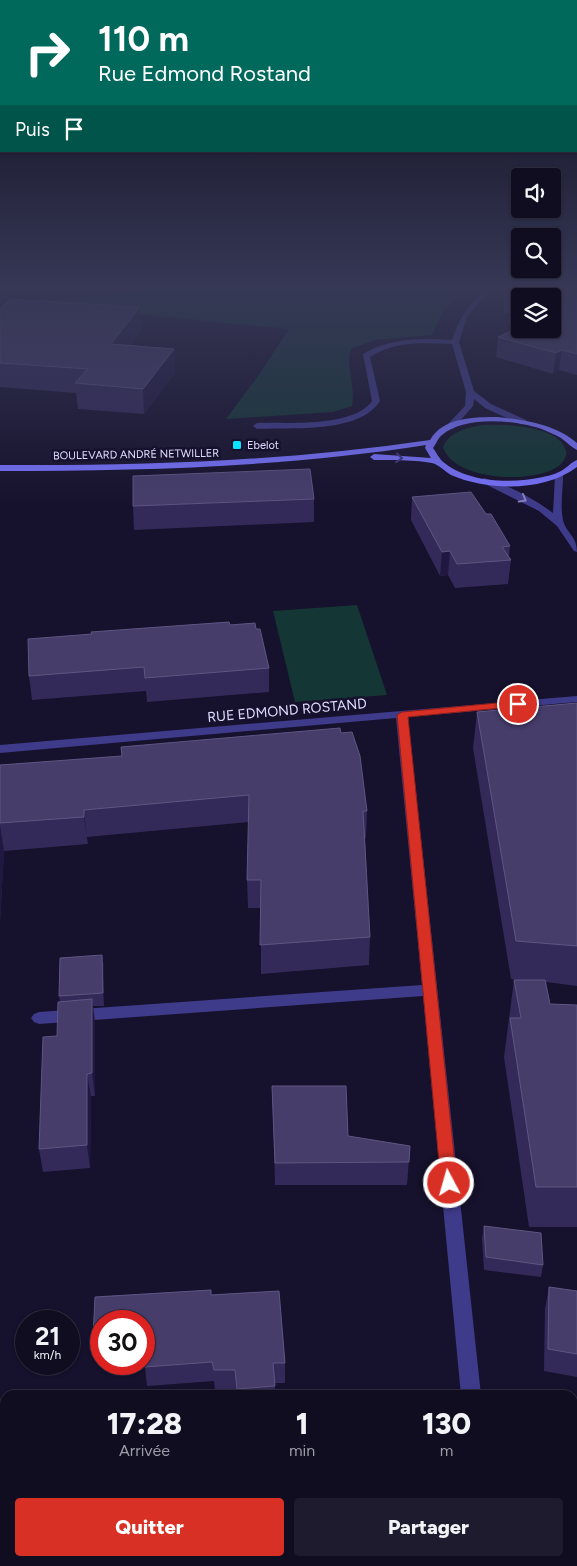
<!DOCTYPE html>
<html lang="fr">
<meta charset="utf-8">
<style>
body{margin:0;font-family:Figtree,sans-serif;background:#1e1b2e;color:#f1f3f6;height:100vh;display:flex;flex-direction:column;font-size:19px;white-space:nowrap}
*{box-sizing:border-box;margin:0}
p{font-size:16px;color:#9c9ca5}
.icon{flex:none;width:28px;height:28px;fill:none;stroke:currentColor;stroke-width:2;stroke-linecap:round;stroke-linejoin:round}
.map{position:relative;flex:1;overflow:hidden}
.sheet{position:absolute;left:0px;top:1390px;width:578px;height:176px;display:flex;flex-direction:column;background:#100d21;border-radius:15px 15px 0 0;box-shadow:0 1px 4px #0004,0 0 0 1px #302d3f}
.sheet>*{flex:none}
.hud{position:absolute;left:0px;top:0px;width:578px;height:152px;box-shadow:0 1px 4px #0004,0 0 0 1px #302d3f;background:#00695c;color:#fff;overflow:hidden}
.buttons{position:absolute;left:511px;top:168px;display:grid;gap:10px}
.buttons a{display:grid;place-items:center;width:50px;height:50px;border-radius:5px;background:#100d21;box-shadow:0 1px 4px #0004,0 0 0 1px #302d3f;font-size:25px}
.speed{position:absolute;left:15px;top:1310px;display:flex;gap:10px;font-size:25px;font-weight:700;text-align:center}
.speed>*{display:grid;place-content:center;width:65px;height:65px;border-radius:50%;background:#100d21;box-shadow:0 1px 4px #0004,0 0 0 1px #302d3f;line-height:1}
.speed small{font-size:12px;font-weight:400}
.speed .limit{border:8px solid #d22;background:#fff;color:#111}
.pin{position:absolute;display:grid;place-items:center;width:42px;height:42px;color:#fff;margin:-21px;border:2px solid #fff;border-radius:50%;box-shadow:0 1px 5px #0007}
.me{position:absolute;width:55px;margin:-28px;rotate:354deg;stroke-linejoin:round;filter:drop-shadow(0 0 4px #0008)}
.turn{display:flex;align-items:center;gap:18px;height:105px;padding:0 15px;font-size:22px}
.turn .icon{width:65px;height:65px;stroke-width:2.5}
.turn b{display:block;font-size:35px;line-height:42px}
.then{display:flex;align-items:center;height:48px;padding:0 15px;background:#0003;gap:10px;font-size:19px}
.eta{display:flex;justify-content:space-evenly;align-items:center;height:85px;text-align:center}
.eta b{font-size:30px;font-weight:800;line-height:35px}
.primary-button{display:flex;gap:10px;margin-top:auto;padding:10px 15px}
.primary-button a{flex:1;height:58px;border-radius:5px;background:#d93025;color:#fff;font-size:20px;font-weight:800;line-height:58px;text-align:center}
.primary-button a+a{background:#1e1b2e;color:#f1f3f6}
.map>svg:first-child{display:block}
</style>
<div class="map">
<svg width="577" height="1566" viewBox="0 0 577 1566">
<rect width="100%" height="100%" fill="#16112c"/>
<g fill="#143635">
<path d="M177 287H449L467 288 444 309 432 335 375 340 351 349C345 367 356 385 352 406L333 412 226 419 258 376 289 329 64 307 78 296Z"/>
<path d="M482 425C503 424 560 425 566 451 567 456 564 461 560 465 536 485 453 481 443 447 450 431 467 428 482 425Z"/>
<path d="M357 605 387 695 295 702 273 611Z"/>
</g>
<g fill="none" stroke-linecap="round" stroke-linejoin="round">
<g fill="#3f3b8b" fill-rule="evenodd">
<path d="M490 287H497L483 298 467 317 459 342 474 391 491 404 526 420V424H520L485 408 474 399 473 406 453 429H447V425L465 406 466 392 452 344C423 343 395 341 370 357L380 401C359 434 292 427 257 429L253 426 257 423C287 422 353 428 372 401L363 354C391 338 421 338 452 340 461 315 469 303 490 287Z"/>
<path d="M559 473 563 476C563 490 560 506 563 520 566 533 577 536 577 552L574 551 557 526 539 511 479 481 484 478C508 485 533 498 553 513L555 476Z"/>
<path d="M577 696V702L408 717 481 1395H461L423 996 39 1024 34 1022 31 1018 34 1014 39 1012 422 985 396 718 0 753V745Z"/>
<path d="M572 1437 577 1438V1458L572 1457Z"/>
<path d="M474 1561H496L497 1566H475Z"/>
</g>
<path fill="#7873ff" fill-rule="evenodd" d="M498 417C526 420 555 424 577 443V450C571 447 567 442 561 438 556 435 549 432 544 430 517 420 465 415 442 435 438 438 436 444 433 448 436 452 439 458 442 461 467 483 512 484 543 477 548 476 556 474 561 471 567 468 571 462 577 460V467C544 492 488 491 451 475 446 472 441 467 435 464 426 460 387 460 374 460L370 457 374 454 431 458 425 448 426 445C285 467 143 471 0 471V465C144 466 287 461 430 440 443 417 475 417 498 417Z"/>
</g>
<g fill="#342a59">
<path d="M577 287V375L559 370 553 374 496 357 498 337 552 329V296H520V325L508 322 509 314 503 313 505 294 511 290V288Z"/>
<path d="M0 309 141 331 130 345 174 349 175 373 144 414 78 409 76 393 0 387Z"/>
<path d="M412 497 486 514 510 546 509 557 511 560 508 584 455 588 448 575 440 576 411 520Z"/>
<path d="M314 499V522L134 530 133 506Z"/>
<path d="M230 625 256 629 269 668V692L147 702 146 691 32 700 29 676Z"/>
<path d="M577 703V986L546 982 550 1004 577 1005V1227H529L504 1057 514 980H517L511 979 473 748 477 712Z"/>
<path d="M122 756 367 811 366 838H365L370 937 369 965 261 974V908H248L247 880 249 822 87 837 88 844 4 851 0 922V765Z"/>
<path d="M102 955 104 967V1006H93L95 1022V1096H91L90 1168 43 1172 39 1149 57 1036 60 1002 59 996Z"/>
<path d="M272 1086 348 1136 410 1146 407 1185H275Z"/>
<path d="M484 1226 543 1265 541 1277 484 1270 482 1238Z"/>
<path d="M549 1287 577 1291V1377L544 1371 545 1309Z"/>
<path d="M211 1290V1295L279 1291 285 1363V1383H275V1395H236V1389L215 1390 214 1381 147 1386 145 1367V1356H144V1321H101V1358H96L93 1338 95 1297Z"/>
<path d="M560 1561H572L577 1566H560Z"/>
</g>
<g fill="#201840">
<path d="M140 307 141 331 112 368 111 344Z"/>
<path d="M174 349 175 373 144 414 143 389Z"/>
<path d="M562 350 559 370 553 374 556 353Z"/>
<path d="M450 551 448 575 440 576 442 552Z"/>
<path d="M84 810 87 837 88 844 84 817Z"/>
<path d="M0 825 4 851 0 922Z"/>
<path d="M102 955 104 967V1006L103 993Z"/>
<path d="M92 999 95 1022V1096L92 1073Z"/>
<path d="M87 1074 91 1096 90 1168 87 1145Z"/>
</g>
<g fill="#463d6b" stroke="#5e5682">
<path d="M515 287H577V354L562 350 556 353 498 337 520 326V329H552V296H520V298L505 294 514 289 511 288Z"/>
<path d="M520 298V305L510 303Z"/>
<path d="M10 299 140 307 111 344 174 349 143 389 75 383 88 369 0 363V309Z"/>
<path d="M310 469 314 499 133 506V476Z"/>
<path d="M471 492 486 514H491L510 546 502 547 511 560 457 564 450 551 442 552 412 497Z"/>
<path d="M229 622 230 625 255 623 256 629H260L269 668 145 678 144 667 29 676 28 639 92 634 91 632Z"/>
<path d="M577 703V946L516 941 477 712Z"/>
<path d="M340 728 341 733 352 732 360 756 367 811H363L370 937 260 945 261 880H247L249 795 84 810V817L0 823V765L122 756 121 747Z"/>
<path d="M102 955 103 993 59 996 60 958Z"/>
<path d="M514 980H545L550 1004 577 1005V1187H536L510 1018H521Z"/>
<path d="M92 999V1073L87 1074V1145L39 1149 43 1037 57 1036 58 1002Z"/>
<path d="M272 1086H346L348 1136 410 1146 409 1162 275 1163Z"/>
<path d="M484 1226 541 1233 543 1265 486 1257Z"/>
<path d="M549 1287 577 1291V1354L548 1349Z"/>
<path d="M211 1290V1295L279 1291 285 1363H273L275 1386 237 1389 235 1370H214L212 1362 145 1367V1336H144V1321H101V1338H93L95 1297Z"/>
<path d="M572 1514 577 1515V1566H566V1561H572Z"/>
<rect x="330" y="1561" width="132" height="5"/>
</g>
<defs><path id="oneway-chevron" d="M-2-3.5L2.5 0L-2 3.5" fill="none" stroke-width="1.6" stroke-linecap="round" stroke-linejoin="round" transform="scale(1.25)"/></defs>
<use stroke="#3d3880" href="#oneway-chevron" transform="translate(399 458) rotate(5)"/>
<use stroke="#8783bf" href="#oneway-chevron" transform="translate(523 499) rotate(29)"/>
<linearGradient id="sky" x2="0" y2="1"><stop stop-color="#0c0918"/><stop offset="0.57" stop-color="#363856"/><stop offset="1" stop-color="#363856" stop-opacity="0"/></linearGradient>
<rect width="577" height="506" fill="url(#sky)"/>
<path fill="#d93025" stroke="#8d1f18" d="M518 701 522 702 524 704 522 706 408 717 457 1183 455 1187 449 1189 443 1187 441 1183 397 715 402 712Z"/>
<rect fill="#08e4ff" stroke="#16112c" stroke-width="2" x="232" y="440" width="10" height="10" rx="2.5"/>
<g text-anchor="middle" stroke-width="5" stroke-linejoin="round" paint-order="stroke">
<g font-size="11" fill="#e0dcff" stroke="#16112c" text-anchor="start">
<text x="247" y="449">Ebelot</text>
</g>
<g font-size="11" fill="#e0dcff" stroke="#16112c">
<text transform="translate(136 454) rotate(-1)" y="4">BOULEVARD ANDRÉ NETWILLER</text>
</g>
<g font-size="14" fill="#e0dcff" stroke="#16112c">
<text transform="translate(287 710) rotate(-5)" y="5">RUE EDMOND ROSTAND</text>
</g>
</g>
</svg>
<div class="buttons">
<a><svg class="icon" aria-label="sound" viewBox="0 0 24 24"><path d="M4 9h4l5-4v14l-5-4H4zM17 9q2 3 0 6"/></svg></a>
<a><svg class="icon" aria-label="search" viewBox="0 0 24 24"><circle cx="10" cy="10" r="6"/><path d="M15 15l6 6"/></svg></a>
<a><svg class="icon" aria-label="layers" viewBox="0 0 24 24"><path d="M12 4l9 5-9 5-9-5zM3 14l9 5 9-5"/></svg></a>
</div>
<div class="speed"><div>21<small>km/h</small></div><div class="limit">30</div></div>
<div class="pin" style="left:518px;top:704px;background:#d93025"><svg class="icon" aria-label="arrive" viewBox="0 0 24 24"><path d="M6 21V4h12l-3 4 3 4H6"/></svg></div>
<svg class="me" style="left:449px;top:1183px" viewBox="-20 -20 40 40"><circle r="17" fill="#d93025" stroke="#fff" stroke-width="3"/><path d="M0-11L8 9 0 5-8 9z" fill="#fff"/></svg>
<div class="hud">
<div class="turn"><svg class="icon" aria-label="right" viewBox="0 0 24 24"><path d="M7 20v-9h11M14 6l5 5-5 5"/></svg><div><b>110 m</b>Rue Edmond Rostand</div></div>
<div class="then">Puis<svg class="icon" aria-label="arrive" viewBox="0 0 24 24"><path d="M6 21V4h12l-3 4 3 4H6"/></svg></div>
</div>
<section class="sheet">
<div class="eta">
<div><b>17:28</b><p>Arrivée</p></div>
<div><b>1</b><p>min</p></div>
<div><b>130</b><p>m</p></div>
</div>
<div class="primary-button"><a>Quitter</a><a>Partager</a></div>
</section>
</div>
